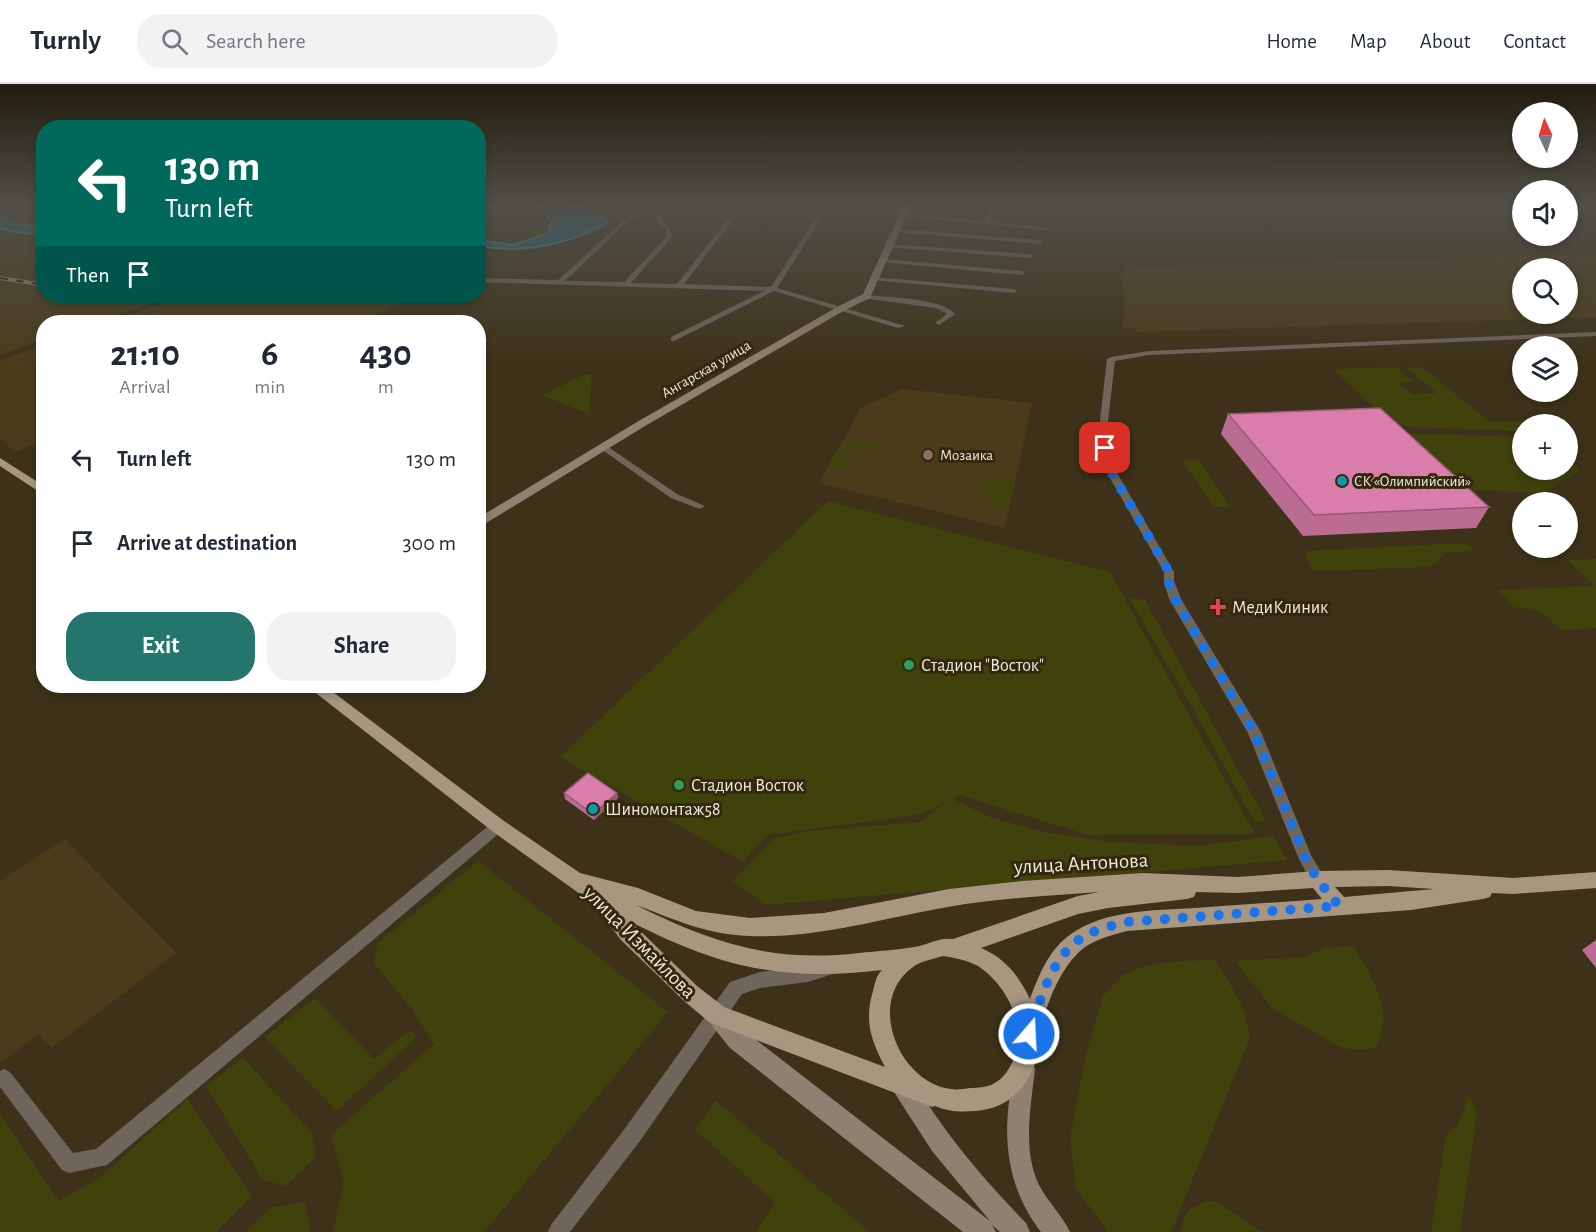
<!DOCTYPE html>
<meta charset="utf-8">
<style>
body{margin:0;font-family:"Alegreya Sans",sans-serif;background:#f2f2f3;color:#1f2937;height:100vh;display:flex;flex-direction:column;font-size:22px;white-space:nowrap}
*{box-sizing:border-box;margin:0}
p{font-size:20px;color:#747a83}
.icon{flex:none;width:33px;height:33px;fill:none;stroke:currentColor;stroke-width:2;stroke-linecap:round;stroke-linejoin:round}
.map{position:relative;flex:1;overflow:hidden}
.panel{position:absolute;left:36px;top:231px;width:450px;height:378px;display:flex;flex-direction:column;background:#fff;border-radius:24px;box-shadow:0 3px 9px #0003}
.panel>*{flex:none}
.guide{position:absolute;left:36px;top:36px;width:450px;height:183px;border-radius:24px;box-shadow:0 3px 9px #0003;background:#00695c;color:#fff;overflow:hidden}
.needle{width:39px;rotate:356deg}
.buttons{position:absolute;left:1512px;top:18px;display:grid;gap:12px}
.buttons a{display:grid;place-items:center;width:66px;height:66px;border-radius:50%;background:#fff;box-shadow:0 3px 9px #0003;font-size:30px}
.pin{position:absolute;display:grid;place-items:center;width:51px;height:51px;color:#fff;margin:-26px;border-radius:12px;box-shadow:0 3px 9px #0006}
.me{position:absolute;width:66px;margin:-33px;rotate:19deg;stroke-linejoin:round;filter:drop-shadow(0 0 4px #0008)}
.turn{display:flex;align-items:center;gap:21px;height:126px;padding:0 30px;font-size:27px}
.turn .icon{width:78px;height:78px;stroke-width:2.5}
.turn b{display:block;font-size:42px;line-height:51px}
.then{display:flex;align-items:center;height:57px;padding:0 30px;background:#0003;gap:12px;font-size:22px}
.eta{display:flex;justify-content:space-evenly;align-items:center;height:102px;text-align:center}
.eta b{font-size:36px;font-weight:700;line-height:42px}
.cta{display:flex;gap:12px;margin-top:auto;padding:12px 30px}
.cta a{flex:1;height:69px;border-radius:24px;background:#24766c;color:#fff;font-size:24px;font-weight:700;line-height:69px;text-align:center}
.cta a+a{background:#f2f2f3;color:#1f2937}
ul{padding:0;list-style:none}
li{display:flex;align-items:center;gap:18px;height:84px;padding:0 30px}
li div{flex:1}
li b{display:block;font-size:22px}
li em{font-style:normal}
header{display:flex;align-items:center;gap:36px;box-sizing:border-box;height:84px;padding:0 30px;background:#fff;border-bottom:2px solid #e0e1e3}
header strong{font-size:28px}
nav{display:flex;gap:33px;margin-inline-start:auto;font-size:21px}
.search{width:420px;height:54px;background:#f2f2f3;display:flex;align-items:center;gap:15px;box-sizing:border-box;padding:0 21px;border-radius:24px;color:#747a83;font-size:22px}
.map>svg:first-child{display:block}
</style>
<header>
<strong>Turnly</strong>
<div class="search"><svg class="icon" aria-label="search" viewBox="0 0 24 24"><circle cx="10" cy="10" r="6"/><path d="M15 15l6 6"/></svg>Search here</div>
<nav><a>Home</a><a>Map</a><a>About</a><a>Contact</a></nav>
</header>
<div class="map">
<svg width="1596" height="1148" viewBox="0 0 1596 1148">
<rect width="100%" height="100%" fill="#3d3219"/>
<g fill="#4a3c1b" fill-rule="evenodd">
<path d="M0 157 29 161 43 157 44 212H174L95 238H44L43 256 0 271Z"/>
<path d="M1596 170V233L1136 248V244L1123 243 1125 212 1120 195 1126 180 1142 183ZM1522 184H1568V230H1522Z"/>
<path d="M184 212H399L412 213 361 238 350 234 338 238H108Z"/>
<path d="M43 261V357L15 368 0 354V277Z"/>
<path d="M902 305 1032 319 1005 444 819 399 861 324Z"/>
<path d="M65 755 176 869 52 964 39 950 0 979V797Z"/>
</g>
<g fill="#3f420b">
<path d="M0 122H43V141L14 140 2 135Z"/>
<path d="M530 122H540L552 139 548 144 551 146 531 156 513 161 479 156C486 152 496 159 505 159 520 159 533 149 544 141Z"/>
<path d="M1506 137 1521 145 1470 147 1456 139Z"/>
<path d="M0 145 28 150 43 149V157L29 160 2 157Z"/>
<path d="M1396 283 1414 298 1399 299 1412 310 1437 309 1406 284 1422 283 1490 338 1520 337 1524 340 1522 347 1408 343 1389 337 1333 285Z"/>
<path d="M592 290 589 330 542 311 584 291Z"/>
<path d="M1390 349 1522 353V386H1568V374L1580 386 1544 409 1470 406Z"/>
<path d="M856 357H870L873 365 838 367 841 376H852L854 384H827L840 361 852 363Z"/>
<path d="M1198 376 1231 423H1214L1182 377Z"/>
<path d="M989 393 1013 396 1008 422 995 423 983 396Z"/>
<path d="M828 417 1110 488 1255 750 1088 751 960 711 953 715 990 733 1043 748 1110 758 1198 762 1273 752 1287 776 765 821 733 797 773 755 808 747 920 738 948 717 918 731 767 751 743 778 560 673Z"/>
<path d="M1443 460H1466L1475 466 1445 469 1435 480 1426 483 1318 487 1312 486 1306 472 1307 467Z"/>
<path d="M1596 475V544L1560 546 1540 527 1514 523 1498 506 1595 502 1568 476Z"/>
<path d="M1129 514 1145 516 1266 737H1254L1192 623Z"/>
<path d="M478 777 668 928 484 1148H333L344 1098 331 1051 434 960 411 924 374 879 378 859Z"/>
<path d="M1354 862C1373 897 1395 925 1376 964L1360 966 1342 964 1273 925 1235 877 1304 873 1325 864Z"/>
<path d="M1214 876C1233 903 1245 922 1250 954L1171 1148H1109L1076 1105 1070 1054 1085 975 1103 912 1123 891 1144 882 1178 877Z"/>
<path d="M315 914 374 975 410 946 417 953 336 1027 265 953Z"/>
<path d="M243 974 312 1049 315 1074 285 1102 262 1095 206 1002Z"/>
<path d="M1469 1011 1477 1029 1460 1148H1431L1446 1052 1458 1041Z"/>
<path d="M187 1015 252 1112 216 1148H0V1029L59 1117 102 1092Z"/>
<path d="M716 1017 870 1148H756L775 1119 695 1045Z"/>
<path d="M1205 1117 1218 1118 1263 1148H1180L1187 1128Z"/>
<path d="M305 1118 311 1148H246L272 1123Z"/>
</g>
<g fill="#0a7396" stroke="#4f97ab" stroke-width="1.5">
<path d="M540 122C560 122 597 120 608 139 568 160 523 170 479 162V156L513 161 546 150 550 147 548 145 552 139Z"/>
<path d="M0 133 14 140 43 141V149L28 150 0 145Z"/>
</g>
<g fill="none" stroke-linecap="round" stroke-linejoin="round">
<g fill="#6e655b" fill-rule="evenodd">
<path d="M490 122H503L478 127V123Z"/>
<path d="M647 122H651C659 130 669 141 673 152L631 199 677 200 738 122H744L684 200 771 203 823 122H829L777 204 905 242 898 244 774 207 674 257H671V253L764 207 478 198V194L558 196 628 132 649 126ZM651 129 665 146 667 152 624 198 565 197 632 134Z"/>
<path d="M988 122H994L991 138 1050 144 1047 146 900 132 903 130 985 137Z"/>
<path d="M896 145 1041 156 1044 158 1041 160 894 148Z"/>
<path d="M889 160 1030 170 1033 172 1030 174 887 163Z"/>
<path d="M883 175 1022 187 1025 189 1022 191 881 178V176Z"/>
<path d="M874 193 1014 205 1017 207 1014 209 872 196V194Z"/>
<path d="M865 211C885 213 943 214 955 230L939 241 935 239 947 230 936 224 863 214 862 213Z"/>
<path d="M1596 248V252L1149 271 1115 277 1107 345 1113 382 1174 488V497L1181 515 1261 648 1311 771 1325 795 1322 800 1317 802 1312 800 1298 773 1248 649 1169 515 1164 497V488L1103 382 1099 345 1107 275 1111 273 1149 267Z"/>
<path d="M604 360 677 410 705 422 700 425 671 414 601 365V361Z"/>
<path d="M498 736 503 738 505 742 503 746 107 1081 69 1089 62 1086 0 1003V987L4 985 10 988 73 1069 96 1065 493 738Z"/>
<path d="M833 875 839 878 841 883 839 888 808 898 760 904 742 910 640 1057 570 1148H548L551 1141 626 1043 730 898 760 888 808 883Z"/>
</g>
<g fill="#8f8171" fill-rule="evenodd">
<path d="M903 122H911L870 214 845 226 645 342 478 444V434L637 338 839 222 863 210Z"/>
<path d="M717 921 725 924 746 948 990 1137 932 1067 894 1008 891 1000 894 992 902 989 910 992C942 1046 982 1094 1026 1139L1030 1148H1000L992 1141 996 1148H963L730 964 709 938 706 931 709 924Z"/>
<path d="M1024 974 1032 977 1035 985C1031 1022 1022 1066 1039 1101 1048 1118 1062 1131 1070 1148H1041C1011 1109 1003 1066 1009 1018 1010 1004 1011 990 1016 977Z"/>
</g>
<g fill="#a89681" fill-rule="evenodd">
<path d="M0 374 44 402V411L0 382Z"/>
<path d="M307 602H325L504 737 580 789 638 804 696 827 750 834 824 829 949 805 1022 797 1143 789 1238 793 1317 787 1388 786 1513 794 1596 788V804L1513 810 1492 809 1490 813 1483 815 1411 826 1127 847C1109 852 1091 856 1078 869 1057 890 1045 924 1039 952 1038 958 1039 964 1038 970 1030 1002 1009 1025 975 1027 960 1028 950 1028 935 1022L932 1023 709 938 683 916 621 856 594 820 492 747ZM1388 802 1434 805 1344 813 1335 803ZM1313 804 1322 815C1284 818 1246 820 1208 823 1162 827 1105 823 1067 853 1048 868 1038 893 1030 915 1019 892 1005 874 981 864L1078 830 1108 824 1187 815 1194 813 1196 808 1238 809ZM1099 808 1078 812 953 855C938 853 928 861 914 863 897 866 877 867 859 869 772 879 712 859 636 821 676 836 705 850 749 852 816 855 883 834 948 823 998 814 1048 812 1099 808ZM631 838C720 883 781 898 882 886 876 892 875 899 873 907 864 937 871 956 885 983L724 923 697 902ZM943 872C955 874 967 876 978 882 1010 903 1032 951 1008 986 998 1001 987 1004 970 1004 964 1005 957 1006 951 1005 899 999 865 917 913 883 920 877 934 875 943 872Z"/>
</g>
<defs>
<g id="rail">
<path d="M0 194 44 201"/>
<path d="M138 212H148"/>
</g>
</defs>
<use href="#rail" stroke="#918773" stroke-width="4"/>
<use href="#rail" stroke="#33280e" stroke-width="2" stroke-dasharray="8" stroke-linecap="butt"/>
</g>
<g fill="#bb6c93">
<path d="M1228 330 1489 423 1476 444 1303 452 1221 350Z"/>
<path d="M564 709H617L618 714 594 736 565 715Z"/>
<path d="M1596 856V884L1582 866Z"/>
</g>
<path fill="#985878" d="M617 709 618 714 594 736 593 730Z"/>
<g fill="#d97eab" stroke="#985878" stroke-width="1.5">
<path d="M1380 324 1489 423 1314 431 1228 330Z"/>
<path d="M588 689 617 709 593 730 564 709Z"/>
</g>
<linearGradient id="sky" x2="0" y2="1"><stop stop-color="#221c0e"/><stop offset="0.43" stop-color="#514f49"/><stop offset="1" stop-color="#514f49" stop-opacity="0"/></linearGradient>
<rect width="1596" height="282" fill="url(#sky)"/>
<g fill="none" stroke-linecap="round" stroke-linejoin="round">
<path stroke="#1a73e8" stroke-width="10" stroke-dasharray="0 18" d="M1029 950C1040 918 1051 872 1083 853 1096 845 1112 842 1127 838L1339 822 1317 795 1305 773 1254 648 1175 515 1168 497 1169 488 1108 382 1105 364"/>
</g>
<circle fill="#8d6e63" stroke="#33280e" stroke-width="2" cx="928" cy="371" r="6"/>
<g fill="#0f9aa8" stroke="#33280e" stroke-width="2">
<circle cx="1342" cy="397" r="6"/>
<circle cx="593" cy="725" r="6"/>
</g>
<path fill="#e0444e" stroke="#33280e" stroke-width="2" d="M1215 514h6v6h6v6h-6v6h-6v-6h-6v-6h6z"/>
<g fill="#2e9e5b" stroke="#33280e" stroke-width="2">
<circle cx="909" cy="581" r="6"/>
<circle cx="679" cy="701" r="6"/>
</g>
<g text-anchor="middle" stroke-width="6" stroke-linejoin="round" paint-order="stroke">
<g font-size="15" fill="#f1eadb" stroke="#33280e">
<text transform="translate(706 285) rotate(-30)" y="5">Ангарская улица</text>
</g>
<g font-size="15" fill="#f1eadb" stroke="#33280e" text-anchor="start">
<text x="940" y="376">Мозаика</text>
<text x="1354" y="402">СК «Олимпийский»</text>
</g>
<g font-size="18" fill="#f1eadb" stroke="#33280e" text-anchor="start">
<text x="1232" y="529">МедиКлиник</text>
<text x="921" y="587">Стадион "Восток"</text>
<text x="691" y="707">Стадион Восток</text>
<text x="605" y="731">Шиномонтаж58</text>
</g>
<g font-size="21" fill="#f1eadb" stroke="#33280e">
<text transform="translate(1081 779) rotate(-3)" y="7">улица Антонова</text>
<text transform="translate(640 858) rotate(45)" y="7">улица Измайлова</text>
</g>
</g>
</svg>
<div class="buttons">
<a><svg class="needle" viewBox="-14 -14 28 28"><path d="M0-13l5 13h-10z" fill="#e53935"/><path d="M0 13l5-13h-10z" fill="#747a83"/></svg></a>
<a><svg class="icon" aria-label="sound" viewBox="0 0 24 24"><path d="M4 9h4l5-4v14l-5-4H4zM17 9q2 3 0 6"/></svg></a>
<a><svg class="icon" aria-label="search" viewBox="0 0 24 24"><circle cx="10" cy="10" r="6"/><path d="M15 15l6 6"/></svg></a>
<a><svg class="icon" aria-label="layers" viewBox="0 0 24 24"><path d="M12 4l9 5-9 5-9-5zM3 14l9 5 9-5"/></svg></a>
<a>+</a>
<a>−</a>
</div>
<div class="pin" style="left:1105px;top:364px;background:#d93025"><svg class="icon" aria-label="arrive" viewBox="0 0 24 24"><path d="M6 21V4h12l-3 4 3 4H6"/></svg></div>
<svg class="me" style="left:1029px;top:950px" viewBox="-20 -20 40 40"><circle r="17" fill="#1a73e8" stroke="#fff" stroke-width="3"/><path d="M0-11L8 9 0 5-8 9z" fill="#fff"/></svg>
<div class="guide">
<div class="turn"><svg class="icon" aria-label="left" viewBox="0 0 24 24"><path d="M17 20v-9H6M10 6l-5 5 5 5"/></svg><div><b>130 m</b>Turn left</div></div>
<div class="then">Then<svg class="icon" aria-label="arrive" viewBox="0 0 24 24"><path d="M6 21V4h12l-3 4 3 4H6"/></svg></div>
</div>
<section class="panel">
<div class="eta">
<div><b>21:10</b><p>Arrival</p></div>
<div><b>6</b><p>min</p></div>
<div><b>430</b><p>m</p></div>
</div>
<ul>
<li><svg class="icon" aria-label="left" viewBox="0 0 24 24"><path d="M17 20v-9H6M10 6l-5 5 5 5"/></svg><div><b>Turn left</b></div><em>130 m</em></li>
<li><svg class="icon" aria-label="arrive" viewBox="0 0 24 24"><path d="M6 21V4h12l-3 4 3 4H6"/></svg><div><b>Arrive at destination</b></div><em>300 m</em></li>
</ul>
<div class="cta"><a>Exit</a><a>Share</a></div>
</section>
</div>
